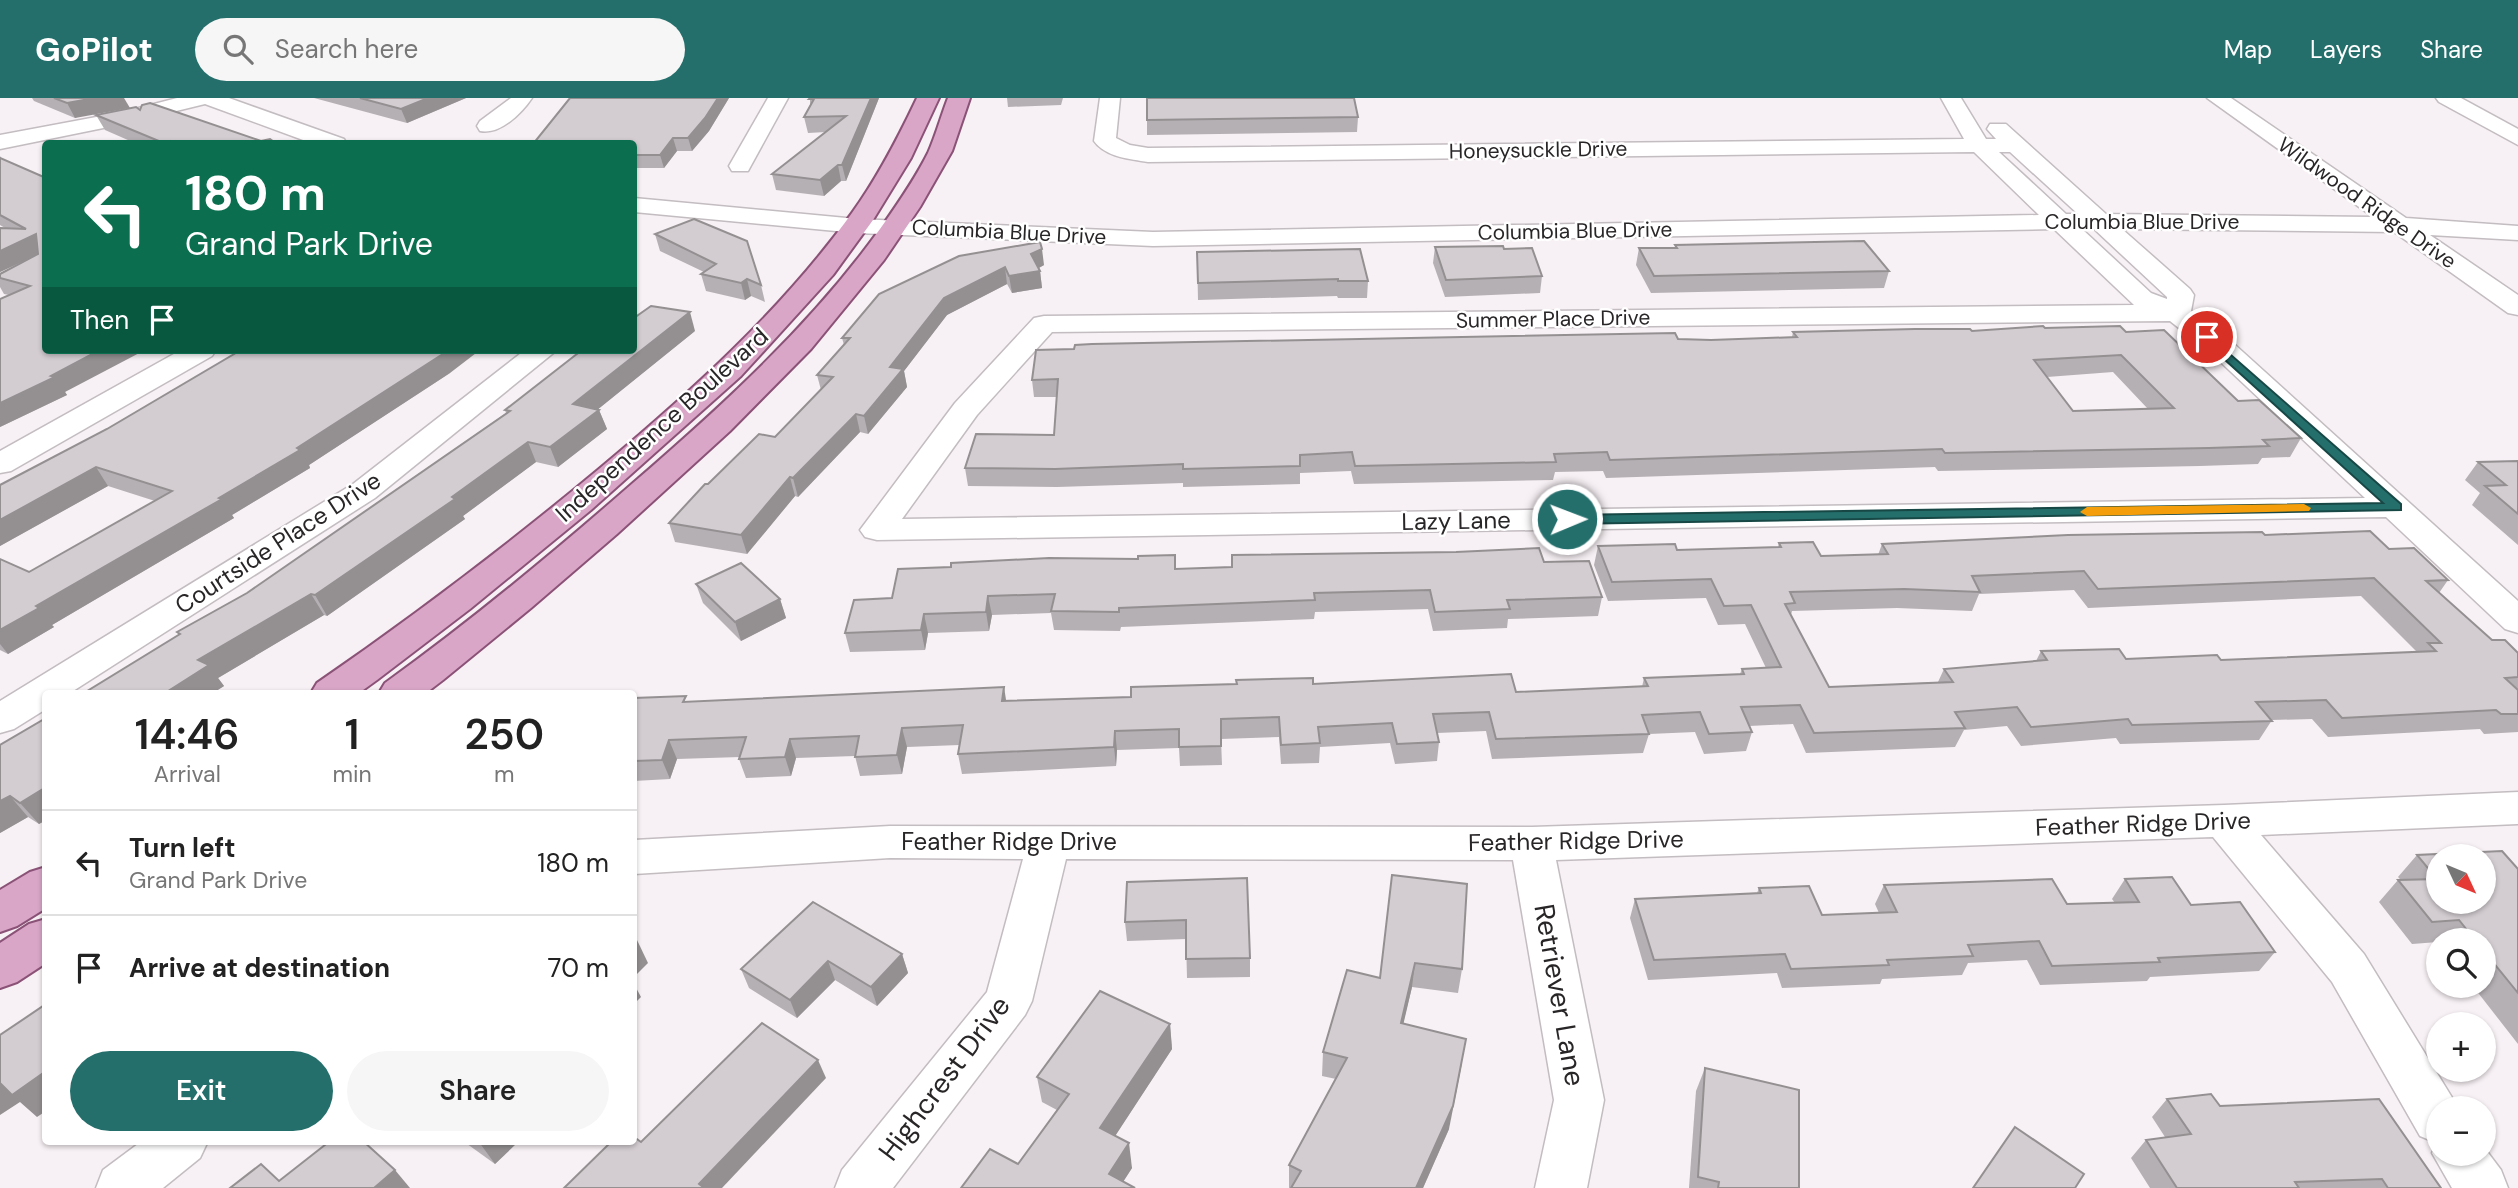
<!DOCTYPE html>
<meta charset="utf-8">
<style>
body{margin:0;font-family:"DM Sans",sans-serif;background:#f6f6f6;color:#222;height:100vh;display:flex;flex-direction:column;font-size:26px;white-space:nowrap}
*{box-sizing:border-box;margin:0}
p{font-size:23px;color:#767676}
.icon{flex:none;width:38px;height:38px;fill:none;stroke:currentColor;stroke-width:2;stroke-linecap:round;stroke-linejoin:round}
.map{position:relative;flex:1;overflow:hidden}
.details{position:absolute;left:42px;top:592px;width:595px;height:455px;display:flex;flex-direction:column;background:#fff;border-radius:7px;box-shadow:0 2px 5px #0004}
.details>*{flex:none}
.top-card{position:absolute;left:42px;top:42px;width:595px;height:214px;border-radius:7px;box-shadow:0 2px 5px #0004;background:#0b6e4f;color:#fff;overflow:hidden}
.needle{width:46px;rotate:134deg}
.fabs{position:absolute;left:2426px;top:746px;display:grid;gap:14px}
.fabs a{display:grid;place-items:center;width:70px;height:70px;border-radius:50%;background:#fff;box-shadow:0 2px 5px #0004;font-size:35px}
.pin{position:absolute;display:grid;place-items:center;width:60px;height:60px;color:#fff;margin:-30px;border:4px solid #fff;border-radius:50%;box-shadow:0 2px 7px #0007}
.me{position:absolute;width:77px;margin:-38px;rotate:89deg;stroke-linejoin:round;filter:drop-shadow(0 0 5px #0008)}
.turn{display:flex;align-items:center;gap:24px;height:147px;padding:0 28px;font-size:32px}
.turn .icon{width:91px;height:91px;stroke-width:2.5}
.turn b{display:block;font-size:49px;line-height:60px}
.then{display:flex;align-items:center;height:66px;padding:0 28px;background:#0003;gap:14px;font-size:26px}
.eta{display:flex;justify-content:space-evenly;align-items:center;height:119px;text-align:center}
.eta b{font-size:42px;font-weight:600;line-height:49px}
.action{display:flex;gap:14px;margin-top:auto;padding:14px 28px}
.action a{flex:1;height:80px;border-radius:42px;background:#246f6c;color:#fff;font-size:28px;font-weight:600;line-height:80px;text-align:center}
.action a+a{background:#f6f6f6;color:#222}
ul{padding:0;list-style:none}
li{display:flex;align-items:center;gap:21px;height:105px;padding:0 28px;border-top:2px solid #e0e0e0}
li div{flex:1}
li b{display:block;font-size:26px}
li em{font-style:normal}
header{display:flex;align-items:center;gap:42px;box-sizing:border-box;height:98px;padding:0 35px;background:#246f6c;color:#fff}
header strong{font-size:33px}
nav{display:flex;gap:38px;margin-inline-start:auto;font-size:24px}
.search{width:490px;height:63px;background:#f6f6f6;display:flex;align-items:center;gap:18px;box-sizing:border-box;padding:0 24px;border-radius:38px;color:#767676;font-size:26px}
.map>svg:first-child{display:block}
</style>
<header>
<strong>GoPilot</strong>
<div class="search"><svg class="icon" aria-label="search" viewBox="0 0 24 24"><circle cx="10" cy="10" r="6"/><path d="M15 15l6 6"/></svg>Search here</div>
<nav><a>Map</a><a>Layers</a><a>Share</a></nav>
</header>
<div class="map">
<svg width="2518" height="1090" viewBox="0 0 2518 1090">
<rect width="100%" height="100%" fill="#f7f0f4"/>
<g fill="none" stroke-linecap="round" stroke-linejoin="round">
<defs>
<g id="minor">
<path d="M177 0H229L344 41 347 46H314L205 6 123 26 0 51V37L123 14Z"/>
<path d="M511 0H532C522 15 500 37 480 33L477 28 480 23Z"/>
<path d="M768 0H788L748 73H732L729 68Z"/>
<path d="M1100 0H1120L1116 40 1130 47 1148 50 1964 41 1941 0H1961L1986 41H1996L1987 31 1990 26H2006L2106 116 2373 119 2207 0H2231L2406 120 2518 128V142L2430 137 2518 197V217L2508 215 2394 134 2122 131 2190 191 2194 197 2191 213 2233 245 2518 503V535L2505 531 2386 419 877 442 865 439 860 432 955 305 1034 220 1044 218 2134 207 2054 131 1153 148 857 135 634 114V100L857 121 1153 134 2039 117 1974 54 1148 64C1130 61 1105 59 1094 43ZM1999 54H2010L2078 116H2066ZM2093 130 2167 199V201L2151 195 2082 131ZM2170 223 2213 257 2365 400 902 421 977 317 1052 234Z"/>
<path d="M2436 0H2461L2518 31V47L2439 4Z"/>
<path d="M181 252H216L212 258 11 373 0 375V353Z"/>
<path d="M525 252H557L375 400 70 595H46V611L14 631 0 635V603L353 386Z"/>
<path d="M2518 694V726L2261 737 2364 856 2456 1006 2458 1010H2438V1055H2483V1048L2501 1072 2508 1090H2452L2432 1055 2437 1045 2420 1038 2332 884 2213 739 1556 762 1604 1002 1587 1090H1535L1554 1002 1513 762 1066 761 1032 903 1025 917 893 1090H835L842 1072 987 894 1023 761 890 760 634 776V742L890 728 1532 729 2224 707Z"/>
<path d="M142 1043H208L200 1060 163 1090H96L103 1072Z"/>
</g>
<g id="major">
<path d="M917 0H939L911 60 873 122 833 177 741 278 591 412 470 511 377 582 359 595H311L317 585C414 518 509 446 599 371 691 294 781 213 852 115 878 79 898 40 917 0Z"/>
<path d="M948 0H970L952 53 920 109 884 162 811 251 730 333 617 436 531 510 443 582 426 595H379L385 585C471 523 553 455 633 385 722 308 811 227 880 131 897 107 915 81 928 55 936 37 941 18 948 0Z"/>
<path d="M46 769V810L17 828 0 834V792L30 774Z"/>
<path d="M46 821V865L17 884 0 890V845L29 826Z"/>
</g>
</defs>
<use href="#minor" stroke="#c3bcc0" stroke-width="3"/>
<use href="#major" stroke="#8b5277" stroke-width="4"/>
<use href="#minor" fill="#fff" fill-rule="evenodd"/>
<use href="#major" fill="#d9a6c7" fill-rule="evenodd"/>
</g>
<g fill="#b5b0b4" fill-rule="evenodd">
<path d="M32 0H124L75 20 34 3Z"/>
<path d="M314 0H466L407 25Z"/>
<path d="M570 0H729L709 33 692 53H677L664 70H634V46Z"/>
<path d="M810 0H879L846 83H841L824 98 776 92 772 76 826 34 808 35 804 19 810 7Z"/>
<path d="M1007 0H1063L1061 7 1008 9Z"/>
<path d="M140 12 261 43 277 46H137L105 32 96 17Z"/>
<path d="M1358 19 1357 34 1147 37V22Z"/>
<path d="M0 58 2 61 46 80 65 294 67 297 0 329V201L9 197 4 196 0 189V176L38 156 0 174V130H5L0 127Z"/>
<path d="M655 136 761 187 765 204 751 198 745 202 706 193 701 176 704 174 660 153Z"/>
<path d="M1675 147 1889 173 1884 190 1651 195 1636 167 1639 150H1675Z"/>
<path d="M1435 149 1504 151 1542 178 1540 195 1445 199 1433 165Z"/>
<path d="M1197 154 1368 183 1367 200H1338L1337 198 1198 202Z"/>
<path d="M959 158 1044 167 1039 170 1040 173 1042 190 1012 195 1007 186 947 217 904 273 907 289 868 336 860 334 798 399 795 398 747 456 675 444 669 425 708 386 775 339 821 292 817 277 844 247 842 240Z"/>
<path d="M2045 230 2126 234 2301 340 2290 359 2262 360 2258 366 2200 368 1938 373 1935 369 1606 380 1603 373 1555 374 1553 382 1354 386 1351 373 1300 375V386L1183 389V385L1057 389 968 388 965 370 1054 337 1057 299H1034L1032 282 1678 241 1711 242 1792 239 1793 234 1972 233ZM2113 274 2148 311 2073 313 2047 279Z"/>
<path d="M695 233 598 311 599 312 607 331 558 369 536 364 463 418 465 421 327 518 324 517 218 580 224 588 213 595H84L179 537 177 534 247 495 506 315 505 312Z"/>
<path d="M450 275 309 367 310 370 232 417 234 420 52 527 54 529 8 556 0 552V461L29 474 155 403 108 388 0 448V387Z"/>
<path d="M2518 363V447L2472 407 2480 395 2465 382 2478 364Z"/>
<path d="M2265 437 2389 451 2448 482 2439 495 2492 542 2518 555V634L2484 636 2480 631 2328 639 2312 621 2272 622 2259 642 2120 646 2116 640 2021 648 2007 628 1964 632 1955 649 1806 655 1793 626 1749 628 1752 634 1746 653 1704 656 1695 634 1649 636 1643 655 1492 661 1486 633 1437 635 1439 644 1437 663 1395 666 1390 645 1320 649 1319 665 1281 666 1279 639 1221 641 1222 667 1180 668 1179 650 1117 652 1116 668 962 676 958 656 959 647 907 649 902 676 860 678 855 658 796 660 791 678 746 680 739 661 740 659 677 661 670 681 634 683V600L688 604 1006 603 1131 599 1313 586 1516 594 1642 589 1644 580 1740 576 1742 571 1766 570 1745 526 1718 527 1706 500 1608 503 1594 467 1598 448 1677 452 1778 449 1779 445 1821 458 1878 457 1882 446ZM2074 492 2088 510 2361 498 2417 554 2221 562 2126 561 2041 553 2036 563 1944 571 1938 584 1829 589 1791 517 1792 513 1897 510 1972 513 1979 496Z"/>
<path d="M1544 464 1602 499 1598 518 1508 521 1507 530 1433 533 1428 511 1315 514 1314 521 1121 529 1120 533 1054 532 1051 515 992 517 989 533 928 535 925 552 850 554 845 535 892 500 951 469 1176 471Z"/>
<path d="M696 486 780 501 786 520 741 543 703 505Z"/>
<path d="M46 620V722L39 726 28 719 0 735V647Z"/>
<path d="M2417 757 2518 771V946L2472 887H2483V842H2438V844L2412 846 2379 804 2398 782H2401L2398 779Z"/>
<path d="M1392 777 1462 871 1458 895 1412 889 1403 926 1449 1031 1423 1090H1289V1067L1336 981 1322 978 1323 954 1380 880Z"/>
<path d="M2125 781 2191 807 2275 854 2259 873 2150 879 2147 883 2040 887 2027 862 1968 865 1962 877 1882 881 1880 886 1782 890 1777 875 1648 882 1630 820 1635 801 1757 795 1759 790 1822 817 1879 815 1875 806 1884 787 2067 806 2115 805 2112 801Z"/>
<path d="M1127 784 1250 860V879L1187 880 1186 841 1127 843 1125 824Z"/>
<path d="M902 856 908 875 877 908 835 882 797 920 749 890 741 871Z"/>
<path d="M1170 926 1172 951 1115 1038 1132 1070 1123 1084 1018 1066 1057 1012 1042 1004 1037 979Z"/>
<path d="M1705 970 1799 1090H1689L1696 993Z"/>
<path d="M2167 1001 2220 1008 2441 1090H2150L2131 1060 2146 1042 2165 1039 2152 1019Z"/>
<path d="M463 1043H519L495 1066Z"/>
</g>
<g fill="#949092">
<path d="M95 0H124L130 10 75 20 67 5Z"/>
<path d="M428 0H466L407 25 401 11Z"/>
<path d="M718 0H729L709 33 692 53 688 40Z"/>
<path d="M871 0H879L846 83 842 67Z"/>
<path d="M673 40 677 53 664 70 660 57Z"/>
<path d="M838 67 841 83 824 98 820 82Z"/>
<path d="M36 136 46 153 0 174V153Z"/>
<path d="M1042 151 1044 167 1033 173 1031 156Z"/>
<path d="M1005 169 1007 186 947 217 904 273 907 289 868 336 864 318 890 269 944 200Z"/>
<path d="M1040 173 1042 190 1012 195 1009 178Z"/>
<path d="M747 181 751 198 745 202 741 185Z"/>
<path d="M690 214 695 233 581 325 573 306Z"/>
<path d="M101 252H145L65 294 67 297 0 329V305Z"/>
<path d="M449 252H480L450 275 309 367 310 370 232 417 234 420 52 527 54 529 8 556 0 546V532L36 508 219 400Z"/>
<path d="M599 312 607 331 558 369 550 349Z"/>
<path d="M856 316 860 334 798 399 793 380Z"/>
<path d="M528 344 536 364 463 418 465 421 327 518 315 497Z"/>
<path d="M96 369 108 388 0 448V422Z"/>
<path d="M790 379 795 398 747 456 741 437Z"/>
<path d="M311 496 324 517 218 580 224 588 213 595H165L198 562Z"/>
<path d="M988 498 992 517 989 533 986 514Z"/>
<path d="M780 501 786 520 741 543 735 524Z"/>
<path d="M924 516 928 535 925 552 921 532Z"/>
<path d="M1004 589 1007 608 1002 603Z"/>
<path d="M902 630 907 649 902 676 897 657Z"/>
<path d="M1115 633 1117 652 1116 668 1114 649Z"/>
<path d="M790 641 796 660 791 678 785 659Z"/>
<path d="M669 642 677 661 670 681 662 662Z"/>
<path d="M46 689V722L39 726 20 705Z"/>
<path d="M10 698 28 719 0 735V703Z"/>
<path d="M637 842 648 865 634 879V845Z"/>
<path d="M902 856 908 875 877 908 871 889Z"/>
<path d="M828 863 835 882 797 920 790 902Z"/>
<path d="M1415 865 1412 889 1398 949 1401 925Z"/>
<path d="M634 886 641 899 634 906Z"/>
<path d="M1170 926 1172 951 1104 1055 1100 1030Z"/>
<path d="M818 962 826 980 722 1090H701L699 1086Z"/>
<path d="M1462 965 1449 1031 1423 1090H1416Z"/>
<path d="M46 973V1013L37 1019 20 1004 0 1017V984Z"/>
<path d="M480 1043H519L495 1066 479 1044Z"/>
<path d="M1129 1045 1132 1070 1119 1090 1109 1076Z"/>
<path d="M395 1072 410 1090H374Z"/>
</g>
<g fill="#d3cdd1" stroke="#949092" stroke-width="2" fill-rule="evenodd">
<path d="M54 0H95L67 5Z"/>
<path d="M360 0H428L401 11Z"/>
<path d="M570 0H718L705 20 688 40H673L660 57H634V46H533Z"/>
<path d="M810 0H871L842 67H838L820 82 772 76 846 18 804 19 814 1H809Z"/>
<path d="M1147 0H1354L1358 19 1147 22Z"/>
<path d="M150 5 261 43 270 41 277 46H177L173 44 174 46H166L96 17 136 9 140 12 142 7Z"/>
<path d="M0 60 46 80V252H100L51 278 55 279 0 305V201L30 188 0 180V176L38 156 36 136 0 153V130L26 131 0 117Z"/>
<path d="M694 121 747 143 761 187 747 181 741 185 701 176 716 166 655 136Z"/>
<path d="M1864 143 1889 173 1654 178 1639 150H1677L1675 147Z"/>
<path d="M1040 144 1042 151 1031 156 1040 173 1009 178 1005 169 944 200 890 269 903 271 864 318 856 316 793 380 790 379 741 437 669 425 705 386H708L759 336 775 339 833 279 817 277 850 240H842L879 196 959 158Z"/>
<path d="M1503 148 1504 151 1532 150 1542 178 1446 182 1435 149Z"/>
<path d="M1360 151 1368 183H1338V181L1198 185 1197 154Z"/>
<path d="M651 208 690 214 573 306 599 312 550 349 528 344 452 399 455 401 315 497 311 496 198 562 209 567 165 595H84L180 536 177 534 247 495 510 313 505 312 582 252H634V220Z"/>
<path d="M2043 228 2045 230 2120 228 2126 234 2164 232 2238 303 2259 302 2301 340 2263 342 2269 348 2209 350 1945 355 1942 351 1610 362 1607 354 1554 356 1556 364 1355 368 1352 354 1300 357V368L1183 371V366L1055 371 965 370 976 336 1054 337 1058 281 1032 282 1036 252 1074 251 1075 247 1092 246 1675 235 1678 241 1711 242 1797 239 1793 234 1915 231H1970L1972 233ZM2121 257 2174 310 2073 313 2034 262Z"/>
<path d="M241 252H449L297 350 300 352 219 400 222 401 36 508 39 510 0 532V461L29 474 172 393 96 369 0 422V387L107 331Z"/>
<path d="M2518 363V416L2485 388 2506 387 2478 364Z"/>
<path d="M2370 433 2389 451 2414 450 2448 482 2426 483 2492 542H2505L2518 555V579L2505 580 2518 592V616H2501L2496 612 2342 620 2326 602 2256 604 2272 623 2132 627 2128 621 2031 629 2017 609 1955 614 1965 630 1814 635 1800 607 1741 609 1752 634 1709 636 1700 614 1642 617 1649 636 1496 641 1489 614 1433 616 1439 644 1397 646 1392 625 1318 629 1320 645 1281 647 1279 619 1221 621V648L1179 649V631L1115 633 1114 649 958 656 963 627 902 630 897 657 855 659 859 638 790 641 785 659 739 661 746 639 669 642 662 662 634 663V600L686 598 683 604 1004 589 1002 603 1131 599V589L1237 586 1236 582 1313 580V586L1511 576 1516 594 1648 588 1644 580 1744 576 1742 571 1781 569 1751 507 1724 508 1711 481 1612 484 1598 448 1675 446 1677 452 1781 449 1779 445 1813 444 1821 458 1888 456 1882 446 2068 437 2262 434 2265 437ZM2084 473 2098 491 2374 480 2441 545H2428L2436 553 2221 562 2217 557 2126 561 2119 551 2041 553 2047 562 1944 571 1953 584 1829 589 1785 506 1795 505 1790 494 1904 491 1980 494 1972 478Z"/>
<path d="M1539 450 1544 464 1589 463 1602 499 1507 502 1510 511 1435 514 1430 492 1314 495 1315 502 1119 510V514L1051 513 1055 496 988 498 986 514 924 516 921 532 845 535 854 502 892 500 898 471 951 469V465L1049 460 1138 461V458L1175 457V471L1232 469V457L1456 454Z"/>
<path d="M741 465 780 501 735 524 696 486Z"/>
<path d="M46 620V689L20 705 10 698 0 703V647Z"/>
<path d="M2502 753 2518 771V895L2483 852V842H2475L2459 822 2432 824 2398 782 2437 781 2417 757ZM2438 758H2483V803H2438Z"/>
<path d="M1392 777 1467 786 1462 871 1415 865 1401 925 1466 941 1453 1008 1416 1090H1291L1301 1073 1289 1067 1347 960 1323 954 1347 872 1380 880Z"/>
<path d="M2172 779 2191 807 2240 804 2275 854 2158 860 2160 864 2052 868 2039 843 1968 847 1973 858 1887 862 1889 867 1791 871 1785 856 1654 862 1635 801 1761 795 1759 790 1809 788 1822 817 1897 814 1884 787 2052 781 2067 806 2139 804 2125 781Z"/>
<path d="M1247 780 1250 860 1186 861V822L1125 824 1127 784Z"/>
<path d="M813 804 902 856 871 889 828 863 790 902 741 871Z"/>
<path d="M1100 893 1170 926 1100 1030 1129 1045 1109 1076 1135 1090H961L990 1051 1018 1066 1069 996 1037 979Z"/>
<path d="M46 906V973L12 997 0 985V937Z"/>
<path d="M762 925 818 962 699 1086 703 1089 702 1090H564L612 1043H634V1039L641 1044Z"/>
<path d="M1705 970 1799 992V1090H1718L1719 1084 1698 1079Z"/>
<path d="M2211 996 2220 1008 2379 1001 2441 1090H2388L2382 1081 2295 1084 2299 1090H2177L2146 1042 2191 1036 2167 1001Z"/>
<path d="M2015 1029 2084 1076 2075 1090H1973Z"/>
<path d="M330 1043H363L395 1072 374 1090H230L261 1066 279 1083Z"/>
</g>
<path fill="#246f6c" stroke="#174846" stroke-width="2" d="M2207 236 2401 406V412L1567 426 1560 421 1567 417 2383 405 2203 242 2201 239Z"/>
<path fill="#f59e0b" d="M2304 406 2311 410 2309 413 2087 418 2080 414 2087 409Z"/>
<g text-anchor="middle" stroke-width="5" stroke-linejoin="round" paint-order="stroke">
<g font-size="21" fill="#292628" stroke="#fff">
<text transform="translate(1538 52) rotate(-1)" y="7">Honeysuckle Drive</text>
<text transform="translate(2367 105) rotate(35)" y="7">Wildwood Ridge Drive</text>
<text x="2142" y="131">Columbia Blue Drive</text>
<text transform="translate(1575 133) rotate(-1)" y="7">Columbia Blue Drive</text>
<text transform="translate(1009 134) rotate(3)" y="7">Columbia Blue Drive</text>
<text transform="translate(1553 221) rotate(-1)" y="7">Summer Place Drive</text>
</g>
<g font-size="24" fill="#292628" stroke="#fff">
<text transform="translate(662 327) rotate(-42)" y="8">Independence Boulevard</text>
<text transform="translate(1456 423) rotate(-1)" y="8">Lazy Lane</text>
<text transform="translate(278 445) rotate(-33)" y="8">Courtside Place Drive</text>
<text transform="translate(2143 726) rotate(-2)" y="8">Feather Ridge Drive</text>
<text transform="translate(1576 743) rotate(-1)" y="8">Feather Ridge Drive</text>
<text x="1009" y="752">Feather Ridge Drive</text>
</g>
<g font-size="28" fill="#292628" stroke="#fff">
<text transform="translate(1560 897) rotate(80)" y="10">Retriever Lane</text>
<text transform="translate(944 980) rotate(-53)" y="10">Highcrest Drive</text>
</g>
</g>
</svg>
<div class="fabs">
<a><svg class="needle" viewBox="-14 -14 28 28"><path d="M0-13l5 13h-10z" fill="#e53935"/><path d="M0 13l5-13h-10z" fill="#767676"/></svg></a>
<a><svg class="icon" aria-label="search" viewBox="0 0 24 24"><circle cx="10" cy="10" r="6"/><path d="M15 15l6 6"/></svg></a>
<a>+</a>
<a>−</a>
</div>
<div class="pin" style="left:2207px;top:239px;background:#d93025"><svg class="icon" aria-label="arrive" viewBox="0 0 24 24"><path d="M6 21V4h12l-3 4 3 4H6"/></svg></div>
<svg class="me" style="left:1567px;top:421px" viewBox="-20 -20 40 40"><circle r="17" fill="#246f6c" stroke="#fff" stroke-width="3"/><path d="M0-11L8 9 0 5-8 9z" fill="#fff"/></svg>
<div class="top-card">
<div class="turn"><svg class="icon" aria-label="left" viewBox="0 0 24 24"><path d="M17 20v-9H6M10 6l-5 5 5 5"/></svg><div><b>180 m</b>Grand Park Drive</div></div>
<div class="then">Then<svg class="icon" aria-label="arrive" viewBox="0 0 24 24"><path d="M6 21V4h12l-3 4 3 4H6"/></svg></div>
</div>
<section class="details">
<div class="eta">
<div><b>14:46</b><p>Arrival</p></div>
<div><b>1</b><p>min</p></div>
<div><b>250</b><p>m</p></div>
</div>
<ul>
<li><svg class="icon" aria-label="left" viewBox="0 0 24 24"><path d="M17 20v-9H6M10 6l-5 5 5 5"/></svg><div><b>Turn left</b><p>Grand Park Drive</p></div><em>180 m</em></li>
<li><svg class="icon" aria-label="arrive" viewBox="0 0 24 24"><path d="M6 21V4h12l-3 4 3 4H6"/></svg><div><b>Arrive at destination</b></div><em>70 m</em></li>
</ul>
<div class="action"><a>Exit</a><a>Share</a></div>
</section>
</div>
